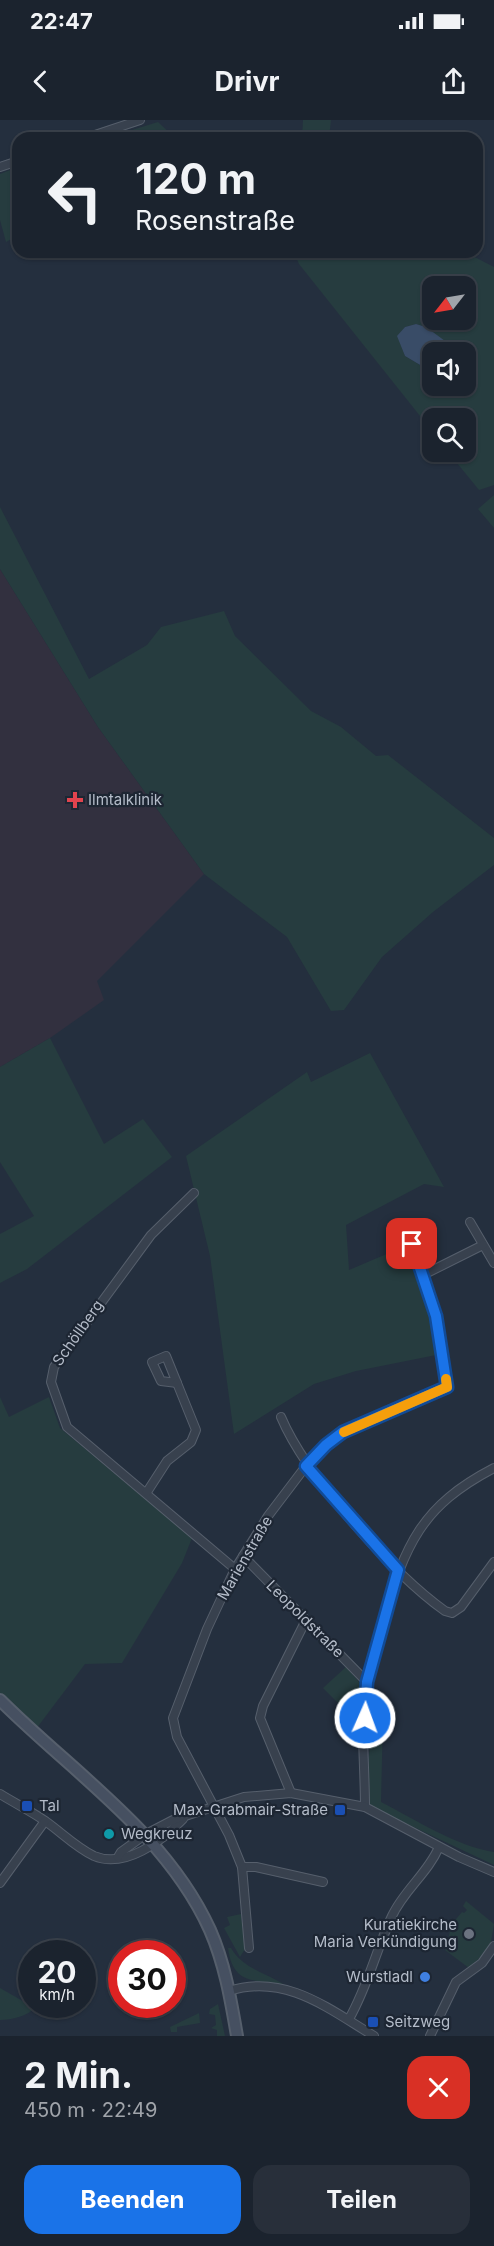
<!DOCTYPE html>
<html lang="de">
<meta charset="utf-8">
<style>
body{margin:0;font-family:Inter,sans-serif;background:#282f3a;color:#f1f3f6;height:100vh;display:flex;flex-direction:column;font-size:22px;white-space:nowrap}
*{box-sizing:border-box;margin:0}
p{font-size:20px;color:#a0a4aa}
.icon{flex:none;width:33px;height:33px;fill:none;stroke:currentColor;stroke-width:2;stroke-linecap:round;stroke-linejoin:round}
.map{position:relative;height:1916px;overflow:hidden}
.drawer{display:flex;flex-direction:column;background:#1b232e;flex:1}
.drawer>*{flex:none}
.top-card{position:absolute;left:12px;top:12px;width:471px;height:126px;border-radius:18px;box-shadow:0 2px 4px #0004,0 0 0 2px #39404a;background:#1b232e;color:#f1f3f6;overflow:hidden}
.needle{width:39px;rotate:239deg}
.tools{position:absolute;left:422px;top:156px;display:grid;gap:12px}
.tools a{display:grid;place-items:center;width:54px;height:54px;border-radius:12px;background:#1b232e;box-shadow:0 2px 4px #0004,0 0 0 2px #39404a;font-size:30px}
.speed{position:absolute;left:18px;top:1820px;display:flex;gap:12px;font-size:30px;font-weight:700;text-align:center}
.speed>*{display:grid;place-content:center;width:78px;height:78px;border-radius:50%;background:#1b232e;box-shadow:0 2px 4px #0004,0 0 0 2px #39404a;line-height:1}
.speed small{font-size:15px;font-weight:400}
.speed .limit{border:9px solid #d22;background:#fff;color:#111}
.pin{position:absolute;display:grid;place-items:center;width:51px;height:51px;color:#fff;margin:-26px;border-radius:12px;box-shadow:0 3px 9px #0006}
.me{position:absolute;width:66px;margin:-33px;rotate:2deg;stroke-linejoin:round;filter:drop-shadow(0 0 4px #0008)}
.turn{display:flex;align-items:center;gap:21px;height:126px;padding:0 24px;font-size:27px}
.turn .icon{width:78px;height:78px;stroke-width:2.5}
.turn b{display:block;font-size:42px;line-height:51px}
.round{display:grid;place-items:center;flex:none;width:63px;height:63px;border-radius:18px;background:#282f3a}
.head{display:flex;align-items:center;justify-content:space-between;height:102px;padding:0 24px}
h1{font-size:36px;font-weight:700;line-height:45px}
.action{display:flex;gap:12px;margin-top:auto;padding:12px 24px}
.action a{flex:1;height:69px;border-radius:18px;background:#1a73e8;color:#fff;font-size:24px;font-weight:700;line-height:69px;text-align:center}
.action a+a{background:#282f3a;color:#f1f3f6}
.status{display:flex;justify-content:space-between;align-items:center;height:42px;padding:0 30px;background:#1b232e;direction:ltr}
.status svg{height:16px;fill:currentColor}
header{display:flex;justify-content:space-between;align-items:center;height:78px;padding:0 24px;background:#1b232e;font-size:27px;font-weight:700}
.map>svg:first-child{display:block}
</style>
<div class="status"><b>22:47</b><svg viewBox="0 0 49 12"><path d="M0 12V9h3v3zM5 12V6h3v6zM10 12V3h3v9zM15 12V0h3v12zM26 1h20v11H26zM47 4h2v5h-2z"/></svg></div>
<header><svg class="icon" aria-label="back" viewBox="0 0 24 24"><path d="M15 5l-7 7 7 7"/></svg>Drivr<svg class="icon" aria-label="share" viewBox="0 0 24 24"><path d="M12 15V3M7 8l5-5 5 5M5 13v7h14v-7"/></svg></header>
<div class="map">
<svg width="494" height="1916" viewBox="0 0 494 1916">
<rect width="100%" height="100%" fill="#242f3e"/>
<path fill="#32303f" d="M0 449 98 607 204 754 97 861 104 880 50 918 0 947Z"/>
<g fill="#263c3f" fill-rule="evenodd">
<path d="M303 0H331L329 18H302Z"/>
<path d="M158 2 175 18H106Z"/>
<path d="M18 47 15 117 6 122 0 100V54Z"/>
<path d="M294 132H465L494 147V365L479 370 448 332H465V298H432V311L299 144ZM432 166H465V200H432ZM416 204C434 208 446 232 465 232L470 244 465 250V266H432V252L405 236 398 216 405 207Z"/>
<path d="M494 375V408L478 389Z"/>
<path d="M0 387 89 559 147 525 161 507 224 491 235 516 311 591 341 607 376 636 388 635 494 718V745L433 792 382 837 344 890 331 891 287 817 204 754 98 607 0 449Z"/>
<path d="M50 918 104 1024 143 999 172 1037 27 1149 0 1163V1114L34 1096 0 1042V947Z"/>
<path d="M370 933 444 1067 424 1064 346 1105 349 1150 410 1124 421 1153 441 1234 356 1251 314 1264 234 1314 210 1136 186 1036 307 952 311 962Z"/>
<path d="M0 1277 9 1297 49 1277 60 1308 192 1418 182 1443 122 1543 85 1544 33 1613 0 1580Z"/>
<path d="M346 1547 360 1563 359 1604 323 1568Z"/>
<path d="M383 1596 381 1682C414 1699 458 1727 494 1732V1745L369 1686 367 1658 372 1603Z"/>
<path d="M466 1781 494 1804 490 1828 469 1848 445 1830 452 1804 462 1792 464 1793 467 1790 463 1786Z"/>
<path d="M241 1794 245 1829 240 1837 224 1808 230 1805 227 1797Z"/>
<path d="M228 1828H231C243 1849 267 1853 285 1865 255 1859 233 1866 228 1828Z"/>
<path d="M0 1868 35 1888C27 1896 12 1900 0 1900Z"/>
<path d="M218 1884 225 1916H217V1910L211 1908 216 1905 215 1895 209 1894 210 1889Z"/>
<path d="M199 1893 200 1903 177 1907V1912H171L170 1907Z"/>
</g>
<path fill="#394c67" d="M416 204 426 207 460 232H432V252L405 236 397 216 405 207Z"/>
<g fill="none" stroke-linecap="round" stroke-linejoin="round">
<defs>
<g id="street">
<path d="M86 18 140 0"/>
<path d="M0 47 18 41"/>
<path d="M194 1073 151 1115 54 1247 51 1262 67 1307 235 1449"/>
<path d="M470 1102 494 1143"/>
<path d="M423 1155 483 1125"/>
<path d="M166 1236 177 1263 161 1261 152 1242Z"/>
<path d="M281 1297C306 1356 392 1453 445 1491L452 1493 461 1487 494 1442"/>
<path d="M147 1372 167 1341 191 1322 196 1310 177 1263"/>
<path d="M243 1436 367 1562"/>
<path d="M291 1673 260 1598 263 1586 306 1500"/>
<path d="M0 1674C16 1684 33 1692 48 1703 63 1714 77 1728 94 1736 125 1749 162 1721 183 1699"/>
<path d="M365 1687C365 1646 360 1603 366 1563 370 1542 378 1521 383 1501 405 1425 421 1386 494 1348"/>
<path d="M118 1737 121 1732 146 1714 173 1700 244 1677 291 1673 365 1687 459 1737 494 1752"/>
<path d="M242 1747H256L323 1762"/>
<path d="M0 1763 45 1701"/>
<path d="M249 1828 242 1747 229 1715 177 1617 173 1598 207 1509 235 1449 268 1396 306 1346 343 1312 447 1267 436 1196 412 1124"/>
<path d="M229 1871C285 1853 329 1889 374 1916"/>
<path d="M349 1899C368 1866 376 1830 392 1796 404 1770 428 1753 439 1727"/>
<path d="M430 1916 456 1862 482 1843 494 1826"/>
</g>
<path id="secondary" d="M0 1580C73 1653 166 1713 210 1810 225 1844 231 1881 237 1916"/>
</defs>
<use href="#street" stroke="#565f6c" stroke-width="10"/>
<use href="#secondary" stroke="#565f6c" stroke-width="14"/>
<use href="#street" stroke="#38414e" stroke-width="8"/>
<use href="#secondary" stroke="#465061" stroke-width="10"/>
</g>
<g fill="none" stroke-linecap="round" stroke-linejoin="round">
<defs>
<path id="route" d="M365 1598 367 1562 398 1450 306 1346 326 1325 343 1312 447 1267 436 1196 412 1124"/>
</defs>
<use href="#route" stroke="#114b97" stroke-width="15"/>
<use href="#route" stroke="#1a73e8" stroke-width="10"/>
<path stroke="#f59e0b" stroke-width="10" d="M344 1312 447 1267 446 1259"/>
</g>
<path fill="#e0444e" stroke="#1d2633" stroke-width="2" d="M72 671h6v6h6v6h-6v6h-6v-6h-6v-6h6z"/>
<g fill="#1a4fb4" stroke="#1d2633" stroke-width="2">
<rect x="21" y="1680" width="12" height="12" rx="3"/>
<rect x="334" y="1684" width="12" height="12" rx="3"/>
<rect x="367" y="1896" width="12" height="12" rx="3"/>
</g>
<circle fill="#0f9aa8" stroke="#1d2633" stroke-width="2" cx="109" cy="1714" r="6"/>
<circle fill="#6b7280" stroke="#1d2633" stroke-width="2" cx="469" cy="1814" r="6"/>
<circle fill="#3f7fe0" stroke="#1d2633" stroke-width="2" cx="425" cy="1857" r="6"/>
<g text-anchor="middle" stroke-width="4.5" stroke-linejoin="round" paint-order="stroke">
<g font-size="15" fill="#b4bcc9" stroke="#1d2633" text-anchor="start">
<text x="88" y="685">Ilmtalklinik</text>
<text x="39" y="1691">Tal</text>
<text x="328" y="1695" text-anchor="end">Max-Grabmair-Straße</text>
<text x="121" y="1719">Wegkreuz</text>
<text x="457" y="1810" text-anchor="end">Kuratiekirche<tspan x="457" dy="17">Maria Verkündigung</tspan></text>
<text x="413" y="1862" text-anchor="end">Wurstladl</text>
<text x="385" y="1907">Seitzweg</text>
</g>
<g font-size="15" fill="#b4bcc9" stroke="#1d2633">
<text transform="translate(78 1213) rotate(-55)" y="5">Schöllberg</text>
<text transform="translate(245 1438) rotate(-60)" y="5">Marienstraße</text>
<text transform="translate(305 1499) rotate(45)" y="5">Leopoldstraße</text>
</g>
</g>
</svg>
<div class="tools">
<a><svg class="needle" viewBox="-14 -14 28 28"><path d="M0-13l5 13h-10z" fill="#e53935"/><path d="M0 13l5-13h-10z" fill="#a0a4aa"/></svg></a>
<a><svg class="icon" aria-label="sound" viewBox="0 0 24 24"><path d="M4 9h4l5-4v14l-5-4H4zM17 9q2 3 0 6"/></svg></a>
<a><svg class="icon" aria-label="search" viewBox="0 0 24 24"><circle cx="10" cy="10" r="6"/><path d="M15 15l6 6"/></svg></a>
</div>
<div class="speed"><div>20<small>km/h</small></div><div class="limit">30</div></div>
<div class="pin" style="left:412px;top:1124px;background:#d93025"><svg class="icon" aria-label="arrive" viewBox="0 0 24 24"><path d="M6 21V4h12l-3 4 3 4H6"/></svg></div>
<svg class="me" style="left:365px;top:1598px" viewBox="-20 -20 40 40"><circle r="17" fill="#1a73e8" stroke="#fff" stroke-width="3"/><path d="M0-11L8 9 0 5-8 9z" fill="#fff"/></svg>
<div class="top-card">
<div class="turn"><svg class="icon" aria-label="left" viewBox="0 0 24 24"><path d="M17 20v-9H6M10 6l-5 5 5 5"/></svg><div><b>120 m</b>Rosenstraße</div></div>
</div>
</div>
<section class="drawer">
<div class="head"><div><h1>2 Min.</h1><p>450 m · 22:49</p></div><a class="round" style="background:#d93025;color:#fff"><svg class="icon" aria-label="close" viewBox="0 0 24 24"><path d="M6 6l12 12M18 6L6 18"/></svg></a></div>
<div class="action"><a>Beenden</a><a>Teilen</a></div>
</section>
